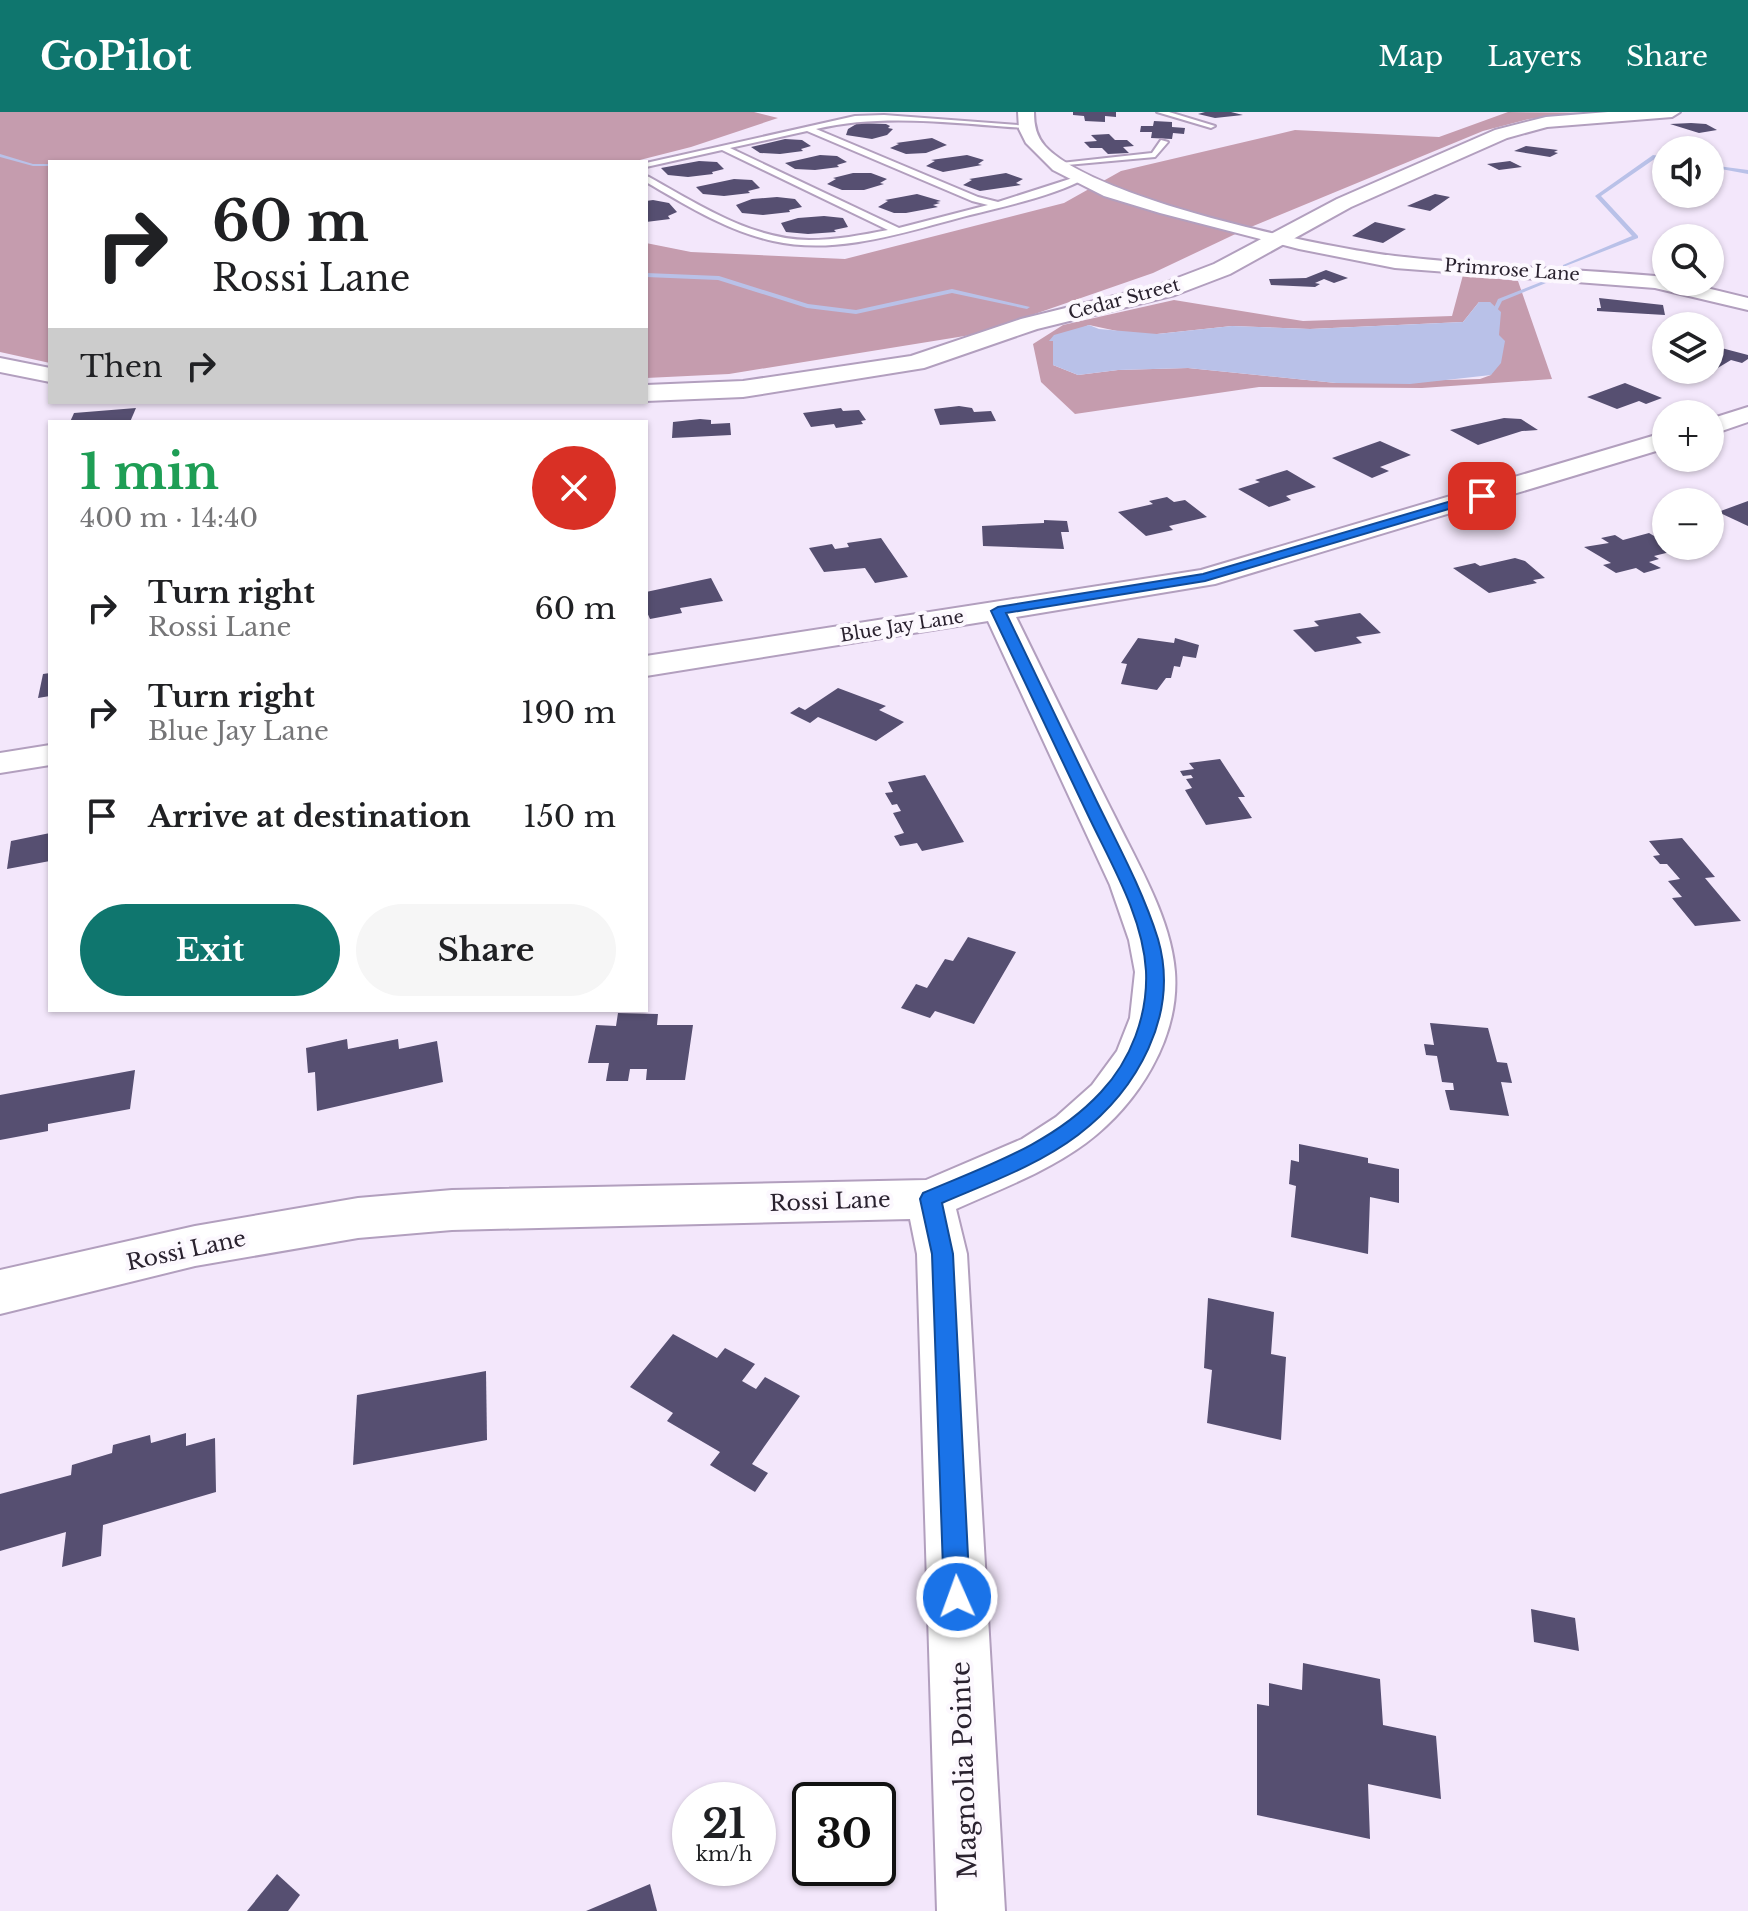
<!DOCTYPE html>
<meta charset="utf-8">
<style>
body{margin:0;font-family:"Libre Baskerville",serif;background:#f6f6f6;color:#202124;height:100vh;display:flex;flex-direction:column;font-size:30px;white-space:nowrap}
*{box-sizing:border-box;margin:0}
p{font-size:26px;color:#757577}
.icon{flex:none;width:44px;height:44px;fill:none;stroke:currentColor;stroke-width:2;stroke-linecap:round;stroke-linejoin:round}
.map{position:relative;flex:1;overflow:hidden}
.drawer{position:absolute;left:48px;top:308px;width:600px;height:592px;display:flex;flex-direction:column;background:#fff;border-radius:0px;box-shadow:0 2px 6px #0004}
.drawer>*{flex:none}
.banner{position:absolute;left:48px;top:48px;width:600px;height:244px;border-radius:0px;box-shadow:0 2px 6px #0004;background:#fff;color:#202124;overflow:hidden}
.fabs{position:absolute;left:1652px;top:24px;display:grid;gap:16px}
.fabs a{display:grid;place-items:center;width:72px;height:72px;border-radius:50%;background:#fff;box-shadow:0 2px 6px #0004;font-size:40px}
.speed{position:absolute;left:672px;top:1670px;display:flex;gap:16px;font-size:40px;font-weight:700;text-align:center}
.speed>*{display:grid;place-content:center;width:104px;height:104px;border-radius:50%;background:#fff;box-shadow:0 2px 6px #0004;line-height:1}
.speed small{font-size:20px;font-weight:400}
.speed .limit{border:4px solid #111;border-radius:12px;background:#fff;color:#111}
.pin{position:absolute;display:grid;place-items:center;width:68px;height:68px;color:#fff;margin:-34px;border-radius:16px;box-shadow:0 4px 12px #0006}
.me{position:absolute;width:88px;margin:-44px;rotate:358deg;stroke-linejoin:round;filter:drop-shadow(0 0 6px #0008)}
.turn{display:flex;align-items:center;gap:28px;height:168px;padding:0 32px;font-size:36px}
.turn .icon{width:104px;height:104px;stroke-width:2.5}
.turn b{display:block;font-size:56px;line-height:68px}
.then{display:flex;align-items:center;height:76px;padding:0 32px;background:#0003;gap:16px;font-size:30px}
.round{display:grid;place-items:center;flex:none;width:84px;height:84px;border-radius:42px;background:#f6f6f6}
.summary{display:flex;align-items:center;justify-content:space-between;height:136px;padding:0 32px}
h1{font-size:48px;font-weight:700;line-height:60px;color:#1e9e55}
.cta{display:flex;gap:16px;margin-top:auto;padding:16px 32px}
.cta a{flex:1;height:92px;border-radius:48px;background:#0f766e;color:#fff;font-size:32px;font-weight:700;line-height:92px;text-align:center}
.cta a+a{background:#f6f6f6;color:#202124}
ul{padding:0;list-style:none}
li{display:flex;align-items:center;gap:24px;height:104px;padding:0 32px}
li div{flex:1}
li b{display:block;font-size:30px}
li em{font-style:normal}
header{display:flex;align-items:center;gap:48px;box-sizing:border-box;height:112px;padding:0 40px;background:#0f766e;color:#fff}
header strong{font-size:38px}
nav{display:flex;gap:44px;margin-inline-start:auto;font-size:28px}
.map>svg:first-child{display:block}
</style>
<header>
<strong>GoPilot</strong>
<nav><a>Map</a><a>Layers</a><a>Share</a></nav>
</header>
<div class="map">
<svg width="1748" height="1799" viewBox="0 0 1748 1799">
<rect width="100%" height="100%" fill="#f3e7fb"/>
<g fill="#c59cae" fill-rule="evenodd">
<path d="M0 0H754L778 6 691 35 632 50H50V251L0 240Z"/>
<path d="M1508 0 1604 1 1529 7 1483 19 1246 117 1153 161 977 222 729 262 646 266V131L691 140 845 147 1064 91 1121 59 1295 18 1439 25Z"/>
<path d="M1463 163 1518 169 1552 267 1422 276 1259 275 1075 302 1041 270 1033 232 1063 213 1174 188 1303 209 1452 204ZM1479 190H1490L1499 223 1491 263 1480 267 1336 271 1188 256 1118 258 1078 263 1053 253V228L1089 213 1131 222H1157L1232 214 1310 217 1463 210Z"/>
</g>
<path fill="#b9c1e8" d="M1479 190H1490L1501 200 1499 223 1505 229 1501 251 1491 263 1410 272 1336 271 1188 256 1118 258 1078 263 1053 253V229H1049L1054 223 1089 213 1099 217 1157 222 1232 214 1310 217 1463 210Z"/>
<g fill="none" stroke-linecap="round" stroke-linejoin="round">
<g fill="#b9c1e8" fill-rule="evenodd">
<path d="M0 42 33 52H50V54H33L0 45Z"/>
<path d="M1653 43 1666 45V47L1656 46 1601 84 1638 124V126L1563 155V153L1632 124 1595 84Z"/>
<path d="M1710 53 1748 58V62L1710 55Z"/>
<path d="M646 161 719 164 808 192 856 198 952 177 1030 195 1027 197 952 181 856 202 807 196 718 168 646 165Z"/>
<path d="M1541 170 1546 171 1502 189 1492 209H1488L1498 187Z"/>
</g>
</g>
<g fill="#564f71">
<path d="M1073 0H1116V5L1105 4V10L1085 9 1084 4 1073 3Z"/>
<path d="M1205 0H1231L1243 3 1215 6 1198 2Z"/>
<path d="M1154 9 1172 10V15L1185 16 1184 22 1173 21 1172 27 1151 26 1152 20H1140L1141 14H1153Z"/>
<path d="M858 11 886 12 890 14 888 16 893 17 887 23 872 27 846 23 848 17Z"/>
<path d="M1691 11 1706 12 1717 18 1699 21 1670 12Z"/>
<path d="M1109 22 1115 28H1127L1134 34 1123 35 1129 41 1108 42 1102 36H1090L1084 30 1097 29 1091 23Z"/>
<path d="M932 26 947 33 926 41 906 42 890 36 899 32 896 31Z"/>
<path d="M785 27 802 28 811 34 801 37 803 39 780 42 760 41 751 35Z"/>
<path d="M1526 34 1558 38 1554 40 1558 41 1550 45 1514 39Z"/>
<path d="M820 43 837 44 847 50 837 53 839 55 815 58 795 57 785 51Z"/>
<path d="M967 43 984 48 978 52 982 53 943 60 926 54 935 49 931 48Z"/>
<path d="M699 49 717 50 724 57 712 60 713 62 688 65 668 63 661 56Z"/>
<path d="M1510 49 1522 55 1499 58 1487 52Z"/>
<path d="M853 61H871L887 67 880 71 884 72 864 78H842L827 72 836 67 833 66Z"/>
<path d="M1006 61 1023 67 1016 71 1021 73 980 79 963 73 972 68 969 67Z"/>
<path d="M734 67 752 68 760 76 748 79 750 81 724 84 703 82 696 75Z"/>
<path d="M917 82 941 89 936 90 940 91 933 93 938 95 906 101H894L878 95 888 89 885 88Z"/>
<path d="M1435 82 1450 85 1430 99 1407 94Z"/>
<path d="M777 85 795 87 802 95 789 98 790 100 763 103 742 101 736 93 752 87Z"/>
<path d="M653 88 669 91 677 100 668 104 670 107 646 110V89Z"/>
<path d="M824 104 843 106 848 115 834 118 836 120 808 122 786 120 781 111 798 106Z"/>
<path d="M1375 110 1406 117 1383 131 1352 124Z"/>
<path d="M1326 158 1348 166 1334 171 1324 167 1315 171 1320 172 1315 175 1271 173 1269 167 1306 166Z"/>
<path d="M1599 186 1663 193 1665 203 1597 199V196H1601Z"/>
<path d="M1710 233 1748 243V247L1742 251 1731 248 1716 257 1710 255Z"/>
<path d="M1625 271 1662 286 1646 292 1639 289 1617 297 1587 285Z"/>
<path d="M959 294 972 296 974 300 991 299 996 309 940 313 934 297Z"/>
<path d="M136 296 130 310H70L74 301Z"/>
<path d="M841 296 843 299 859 298 866 308 861 309 863 312 836 316 834 312 811 315 803 301Z"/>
<path d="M1504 306 1521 307 1538 318 1522 319 1478 333 1450 318Z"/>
<path d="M700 307 711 308V312L730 311 731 323 672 326 673 310Z"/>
<path d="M1380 329 1411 343 1380 355 1389 359 1372 366 1332 346Z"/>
<path d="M1287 358 1316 375 1286 384 1291 388 1269 395 1238 377 1260 370 1255 368Z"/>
<path d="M1167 385 1174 390 1185 388 1207 405 1169 414 1173 418 1146 424 1118 400 1153 392 1149 389Z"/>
<path d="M1748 389V414L1718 400Z"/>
<path d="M1044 408 1067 409 1069 420H1061L1064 437 983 434 982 414 1044 411Z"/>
<path d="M1649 421 1666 431V434L1678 438 1654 444 1659 447 1649 450 1661 456 1644 461 1636 456 1616 461 1603 453 1611 451 1584 435 1609 431 1601 426 1615 423 1623 428Z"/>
<path d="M881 426 908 465 875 471 865 456 824 460 809 436 832 432 835 437 849 435 847 431Z"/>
<path d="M1515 446 1525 449 1545 466 1533 468 1537 471 1489 481 1453 456 1475 451 1480 454Z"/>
<path d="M711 466 723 489 680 496 682 501 650 507 646 498V480Z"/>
<path d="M1360 501 1381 521 1356 525 1362 531 1315 540 1293 518 1319 514 1314 509Z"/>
<path d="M1138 526 1174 531 1175 526 1199 533 1196 546 1183 544 1180 555 1174 554 1171 566H1166L1157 578 1121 572 1127 552 1121 551Z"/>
<path d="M50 561V584L38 586 43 562Z"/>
<path d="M838 576 886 594 879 598 904 610 876 629 818 605 810 611 790 601 799 595 805 598Z"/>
<path d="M1220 647 1245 685H1238L1252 706 1206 713 1185 678 1192 676 1186 667 1193 666 1191 663 1183 664 1180 659 1194 657 1189 651Z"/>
<path d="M925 663 964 730 922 739 917 731 900 734 894 724 904 721 893 701 901 699 897 692 892 693 885 681 893 680 888 670Z"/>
<path d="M50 721V749L7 757 11 729Z"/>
<path d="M1682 726 1715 765 1705 766 1741 809 1695 814 1672 786 1682 785 1668 769 1680 767 1667 752H1660L1653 744 1660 743 1649 729Z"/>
<path d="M968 825 1016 840 974 912 935 899 930 906 901 896 916 872 927 876 945 847 953 849Z"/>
<path d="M618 901 658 902 657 913H693L685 968H646L647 957H630L628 969H606L609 951H588L596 913 616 914Z"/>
<path d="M1430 911 1488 916 1497 950 1507 951 1512 971 1501 970 1509 1004 1450 998 1445 978H1454L1453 971 1442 970 1437 944 1426 943 1424 932 1434 933Z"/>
<path d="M347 927 348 937 398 927 399 937 437 929 443 970 317 999 315 960 308 961 306 936Z"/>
<path d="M135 958 130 997 48 1012V1019L0 1028V983Z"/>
<path d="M1299 1032 1368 1046V1051L1399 1057V1091L1370 1085 1368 1142 1291 1125 1296 1074 1289 1072 1291 1048 1299 1050Z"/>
<path d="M1208 1186 1274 1200 1271 1242 1286 1245 1281 1328 1207 1311 1212 1258 1204 1256Z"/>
<path d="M673 1222 717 1246 725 1236 755 1252 742 1269 756 1277 765 1265 800 1284 752 1352 768 1361 755 1380 710 1353 720 1340 667 1309 673 1301 630 1275Z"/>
<path d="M486 1259 487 1328 353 1353 357 1283Z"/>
<path d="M186 1321V1334L215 1326 216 1380 103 1413 101 1444 62 1455 66 1420 0 1439V1382L71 1363 72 1353 112 1341 113 1333 150 1323 151 1331Z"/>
<path d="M1531 1497 1575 1506 1579 1539 1534 1530Z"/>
<path d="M1303 1551 1380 1567 1383 1613 1436 1624 1441 1687 1368 1672 1370 1727 1257 1703V1592L1269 1594V1571L1302 1578Z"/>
<path d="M277 1762 300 1783 288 1799H247Z"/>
<path d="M650 1772 657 1799H586Z"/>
</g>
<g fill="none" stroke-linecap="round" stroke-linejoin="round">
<defs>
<g id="service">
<path d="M1157 0H1169L1215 14 1211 16Z"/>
<path d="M884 3 1030 14 1026 16C955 12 885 1 816 17L978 85 998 90 1079 64 1086 66C1059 82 1003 95 970 103 908 119 838 144 773 129 727 119 686 93 646 70V64L649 65C698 92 750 127 809 128 836 128 862 123 888 118L722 38 646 55V51L855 4ZM807 19 972 89 988 93 899 116 730 36Z"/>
<path d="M1161 28 1168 30 1155 45 1056 54 1052 52 1152 41Z"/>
</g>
<g id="minor">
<path d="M1018 0H1034C1034 13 1036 24 1045 34 1094 87 1319 135 1395 144 1481 154 1569 157 1655 164L1666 166V170H1682L1748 186V198L1655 176 1395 156 1299 137 1160 101 1104 84 1053 58 1026 31 1019 17Z"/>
<path d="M1748 295V310L1710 323V307Z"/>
<path d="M1666 320V336L1215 472 1016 505C1049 572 1082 640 1116 707 1139 754 1171 807 1175 860 1180 926 1138 992 1086 1031 1047 1060 1000 1077 956 1097L967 1142 1005 1799H937L917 1142 910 1107 452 1118 358 1126 195 1154 0 1202V1158L195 1114 358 1086 452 1078 926 1068 1022 1027 1056 1005 1092 973 1117 939 1130 906 1135 860 1129 828 1110 773 988 509 646 564V544L1201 458Z"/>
<path d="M50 633V653L0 661V641Z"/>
</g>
<g id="tertiary">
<path d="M1608 0H1680L1672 5 1547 15 1507 26 1351 95 1230 162 1175 183 1037 217 924 256 743 285 646 289V273L743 269 911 244 1021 207 1159 173 1214 152 1337 87 1495 18 1546 5Z"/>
<path d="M0 246 50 256V270L0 260Z"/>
</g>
</defs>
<use href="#service" stroke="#b29fbe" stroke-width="4"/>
<use href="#minor" stroke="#b29fbe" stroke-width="4"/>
<use href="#tertiary" stroke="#b29fbe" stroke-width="4"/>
<use href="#service" fill="#fff" fill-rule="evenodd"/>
<use href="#minor" fill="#fff" fill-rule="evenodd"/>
<use href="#tertiary" fill="#fff" fill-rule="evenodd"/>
</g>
<path fill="#1a73e8" stroke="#114b97" stroke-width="2" d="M1482 380 1486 381V386L1205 469 1006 501C1036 564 1066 626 1096 688 1118 733 1143 779 1158 827 1180 903 1137 978 1078 1023 1037 1054 988 1071 942 1091L953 1142 970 1485 966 1494 957 1498 948 1494 944 1485 932 1142 920 1087 923 1081C986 1054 1053 1032 1101 980 1131 948 1148 903 1146 859 1143 804 1110 750 1087 701 1055 634 1023 566 991 499L998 495 1203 462Z"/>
<g text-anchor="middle" stroke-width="8" stroke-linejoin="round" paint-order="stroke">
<g font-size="18" fill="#2a222f" stroke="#fcf8fe">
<text transform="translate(1512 158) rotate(4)" y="6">Primrose Lane</text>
<text transform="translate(1124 187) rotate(-15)" y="6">Cedar Street</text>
<text transform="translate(902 514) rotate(-9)" y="6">Blue Jay Lane</text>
</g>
<g font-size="22" fill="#2a222f" stroke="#fcf8fe">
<text transform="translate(830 1089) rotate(-2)" y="8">Rossi Lane</text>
<text transform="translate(186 1138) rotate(-12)" y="8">Rossi Lane</text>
</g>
<g font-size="26" fill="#2a222f" stroke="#fcf8fe">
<text transform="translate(964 1658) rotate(-92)" y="9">Magnolia Pointe</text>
</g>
</g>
</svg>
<div class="fabs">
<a><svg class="icon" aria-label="sound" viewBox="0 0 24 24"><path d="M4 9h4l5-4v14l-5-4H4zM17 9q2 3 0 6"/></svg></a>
<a><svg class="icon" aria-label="search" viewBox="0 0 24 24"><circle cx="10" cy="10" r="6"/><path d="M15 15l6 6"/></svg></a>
<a><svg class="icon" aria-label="layers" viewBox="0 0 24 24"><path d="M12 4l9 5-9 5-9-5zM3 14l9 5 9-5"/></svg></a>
<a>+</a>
<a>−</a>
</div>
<div class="speed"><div>21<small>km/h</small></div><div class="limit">30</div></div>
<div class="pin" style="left:1482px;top:384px;background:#d93025"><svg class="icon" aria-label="arrive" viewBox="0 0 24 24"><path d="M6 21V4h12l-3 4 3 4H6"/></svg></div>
<svg class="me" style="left:957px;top:1485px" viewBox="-20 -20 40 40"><circle r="17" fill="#1a73e8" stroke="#fff" stroke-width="3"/><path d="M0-11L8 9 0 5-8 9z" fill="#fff"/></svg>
<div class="banner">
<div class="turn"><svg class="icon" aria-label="right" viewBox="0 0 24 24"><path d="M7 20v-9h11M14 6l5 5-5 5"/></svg><div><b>60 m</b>Rossi Lane</div></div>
<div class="then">Then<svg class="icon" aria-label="right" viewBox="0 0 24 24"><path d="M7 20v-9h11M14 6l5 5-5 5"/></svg></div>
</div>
<section class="drawer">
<div class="summary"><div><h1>1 min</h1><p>400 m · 14:40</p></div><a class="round" style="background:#d93025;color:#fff"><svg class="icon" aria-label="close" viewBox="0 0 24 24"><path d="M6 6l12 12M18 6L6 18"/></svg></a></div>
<ul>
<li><svg class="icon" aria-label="right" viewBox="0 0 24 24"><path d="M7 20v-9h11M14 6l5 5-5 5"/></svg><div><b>Turn right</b><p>Rossi Lane</p></div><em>60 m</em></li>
<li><svg class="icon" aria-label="right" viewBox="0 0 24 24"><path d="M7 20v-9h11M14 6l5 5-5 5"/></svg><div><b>Turn right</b><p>Blue Jay Lane</p></div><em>190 m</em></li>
<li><svg class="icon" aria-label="arrive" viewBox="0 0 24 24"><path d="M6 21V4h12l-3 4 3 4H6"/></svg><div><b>Arrive at destination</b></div><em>150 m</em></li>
</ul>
<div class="cta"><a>Exit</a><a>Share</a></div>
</section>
</div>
